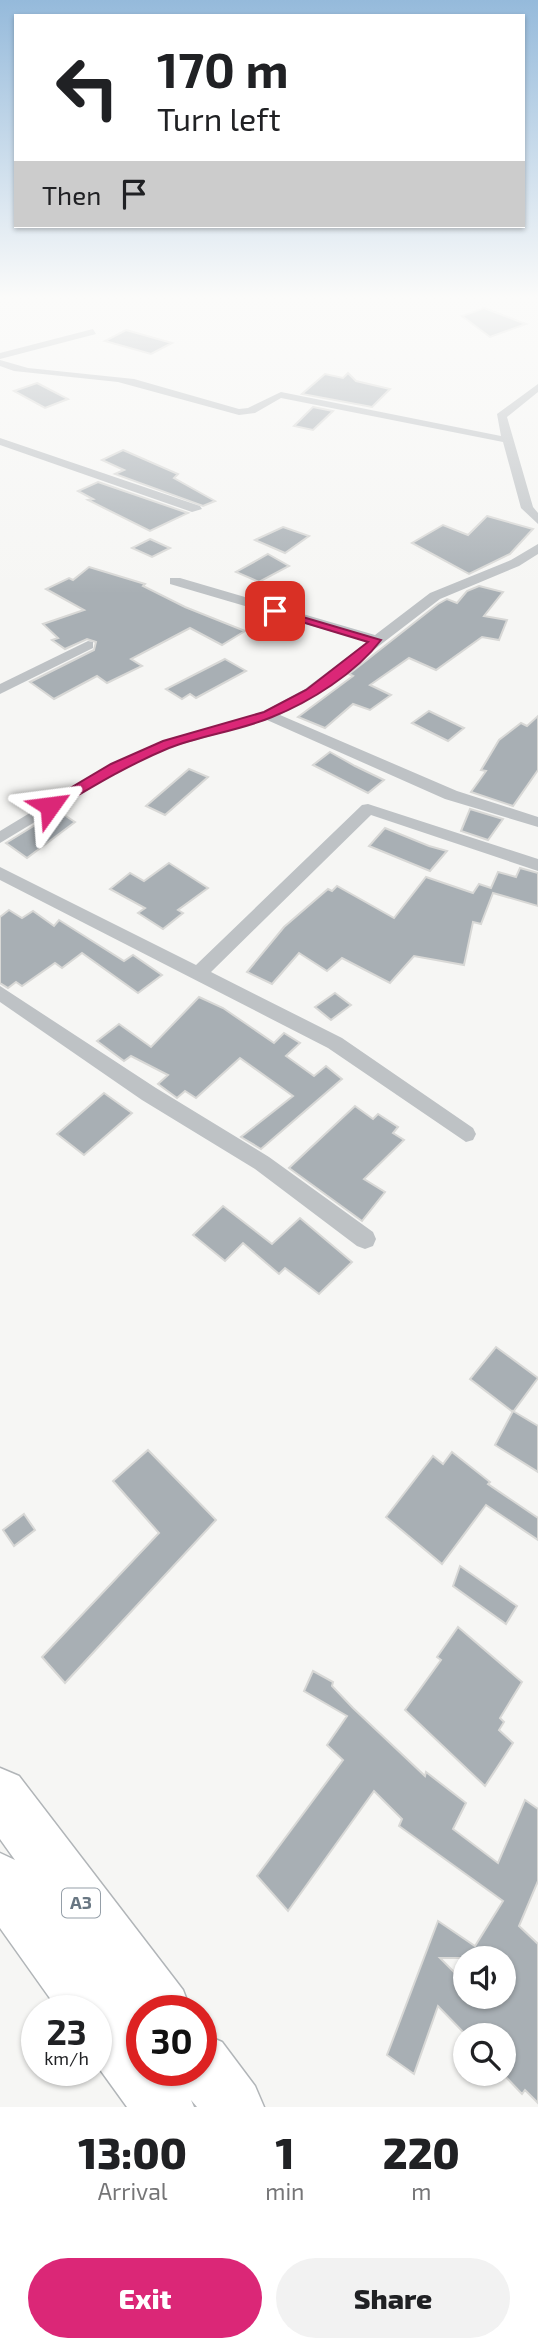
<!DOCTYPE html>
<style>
body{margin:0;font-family:"Exo 2",sans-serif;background:#f2f2f2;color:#202124;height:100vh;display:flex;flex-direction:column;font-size:26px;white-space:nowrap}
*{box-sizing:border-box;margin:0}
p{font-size:23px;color:#757577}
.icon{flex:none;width:38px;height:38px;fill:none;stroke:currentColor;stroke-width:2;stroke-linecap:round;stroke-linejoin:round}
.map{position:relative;height:2107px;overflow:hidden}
.panel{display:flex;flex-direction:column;background:#fff;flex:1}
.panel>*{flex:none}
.banner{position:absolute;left:14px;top:14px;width:511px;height:214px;border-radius:0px;box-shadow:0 2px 5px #0004;background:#fff;color:#202124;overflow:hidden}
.fabs{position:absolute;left:453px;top:1946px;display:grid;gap:14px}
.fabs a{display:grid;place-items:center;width:63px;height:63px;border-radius:50%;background:#fff;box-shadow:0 2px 5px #0004;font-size:35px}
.speed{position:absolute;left:21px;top:1995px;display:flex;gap:14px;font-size:35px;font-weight:700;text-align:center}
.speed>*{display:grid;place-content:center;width:91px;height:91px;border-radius:50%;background:#fff;box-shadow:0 2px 5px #0004;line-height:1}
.speed small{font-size:18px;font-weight:400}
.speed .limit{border:10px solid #d22;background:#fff;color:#111}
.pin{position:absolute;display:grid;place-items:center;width:60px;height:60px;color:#fff;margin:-30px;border-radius:14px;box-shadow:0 4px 10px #0006}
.me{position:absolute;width:77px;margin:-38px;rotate:59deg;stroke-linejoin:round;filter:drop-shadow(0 0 5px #0008)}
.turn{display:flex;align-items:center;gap:24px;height:147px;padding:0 28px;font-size:32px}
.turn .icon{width:91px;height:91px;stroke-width:2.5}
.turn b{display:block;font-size:49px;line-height:60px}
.then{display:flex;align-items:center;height:66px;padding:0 28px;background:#0003;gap:14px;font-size:26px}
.eta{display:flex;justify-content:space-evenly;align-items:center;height:119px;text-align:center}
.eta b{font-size:42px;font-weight:800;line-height:49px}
.cta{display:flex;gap:14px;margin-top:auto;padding:14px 28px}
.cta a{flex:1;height:80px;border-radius:42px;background:#db2777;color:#fff;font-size:28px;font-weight:800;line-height:80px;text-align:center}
.cta a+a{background:#f2f2f2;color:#202124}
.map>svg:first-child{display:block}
</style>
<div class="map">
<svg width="538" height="2107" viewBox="0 0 538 2107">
<rect width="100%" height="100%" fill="#f6f6f4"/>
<g fill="#a8afb4" stroke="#d8d8d6" stroke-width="2" fill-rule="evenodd">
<path d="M484 308 526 324 490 337 462 316Z"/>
<path d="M126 330 172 343 151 354 105 341Z"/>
<path d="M348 373 356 381 390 389 372 407 302 394 325 374 343 378Z"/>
<path d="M37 383 68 399 45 408 14 391Z"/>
<path d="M313 407 333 411 313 430 294 426Z"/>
<path d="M123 450 178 474 174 478 215 501 203 506 115 474 124 470 102 460Z"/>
<path d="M98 482 188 513 150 531 88 500 93 499 78 491Z"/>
<path d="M487 516 533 529 510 554 469 574 412 543 443 525 468 535Z"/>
<path d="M283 527 309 536 285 553 255 540Z"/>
<path d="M150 539 170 548 152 557 132 548Z"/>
<path d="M268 554 289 566 259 582 236 572Z"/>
<path d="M89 567 145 584 143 586 185 607 245 631 222 645 190 628 131 659 142 666 107 683 97 676 54 699 30 682 94 650 96 642 87 639 65 649 52 640 58 638 43 624 84 610 46 589 69 578 73 580Z"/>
<path d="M479 586 503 592 484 616 507 620 499 640 482 637 436 670 409 658 370 685 391 695 370 710 353 704 325 728 298 717 353 676 349 674 438 604 447 599 457 603 467 591Z"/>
<path d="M225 659 246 671 196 698 190 694 182 699 166 689Z"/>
<path d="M429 711 464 728 448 741 412 723Z"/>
<path d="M538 716V770L513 806 471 792 486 771 481 770 499 740 521 723 527 726Z"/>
<path d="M330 752 355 766 384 780 368 793 313 765Z"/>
<path d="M189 769 208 777 165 815 146 806Z"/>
<path d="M470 809 503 819 488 840 461 831Z"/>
<path d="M58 811 75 822 27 858 6 843Z"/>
<path d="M385 828 429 846 447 851 430 871 369 846Z"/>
<path d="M169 863 208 888 178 910 183 913 163 929 138 913 145 908 110 889 130 873 144 881Z"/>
<path d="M520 868 538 873V906L493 893 481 924 473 922 464 965 414 956 390 983 342 958 327 971 299 953 272 984 247 972 284 927 328 889 332 891 337 886 394 918 426 877 473 893 479 884 491 888 498 872 516 877Z"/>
<path d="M9 910 22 918 33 911 54 926 59 920 124 961 133 955 162 975 138 993 82 953 62 968 55 963 22 986 16 982 8 988 0 983V917Z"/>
<path d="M335 993 351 1005 331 1020 315 1007Z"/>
<path d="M199 997 223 1008 274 1043 284 1033 300 1043 286 1056 314 1076 326 1066 342 1079 261 1149 241 1137 293 1096 240 1058 196 1098 185 1091 177 1098 158 1084 168 1075 131 1056 124 1061 97 1041 119 1024 151 1047Z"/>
<path d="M104 1093 132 1113 84 1155 57 1134Z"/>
<path d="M355 1106 373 1119 378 1114 398 1127 393 1133 404 1140 364 1179 385 1192 362 1221 289 1168Z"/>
<path d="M223 1206 272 1244 300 1218 352 1262 319 1294 285 1268 279 1274 243 1243 225 1261 193 1235Z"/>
<path d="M496 1347 538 1378 513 1412 470 1379Z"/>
<path d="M513 1411 538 1426V1472L495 1445Z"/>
<path d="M148 1450 216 1520 65 1683 42 1657 159 1533 113 1481Z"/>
<path d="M452 1452 490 1482 488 1484 538 1518V1540L486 1505 442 1564 386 1517 433 1456 443 1464Z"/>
<path d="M24 1514 35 1530 14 1546 3 1530Z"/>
<path d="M460 1566 517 1606 506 1624 453 1586Z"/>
<path d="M458 1627 522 1682 500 1718 504 1722 499 1730 513 1743 485 1786 405 1710 441 1660 437 1657Z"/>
<path d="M313 1671 333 1682 332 1686 353 1708 425 1776 426 1772 466 1803 453 1829 498 1863 525 1800 538 1809V1881L519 1926 538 1944V2103L525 2090 522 2094 504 2075V2035H466L438 2006 414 2074 387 2055 438 1921 475 1946 503 1901 399 1826 402 1819 374 1791 288 1911 257 1876 343 1760 327 1745 347 1716 304 1691ZM440 1958H504V1997H466V1984Z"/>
</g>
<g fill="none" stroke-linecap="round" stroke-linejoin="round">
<defs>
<path id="highway" d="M0 1768 19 1776 183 1990 191 2011H142V2070H201V2033L222 2042 255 2086 264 2107H197L191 2100 194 2107H127L96 2064V2011H59L0 1928V1853L15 1860 0 1839Z"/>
</defs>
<use href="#highway" stroke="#b1b5b8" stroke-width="3"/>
<g fill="#bec2c5" fill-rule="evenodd">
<path d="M93 329 96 334 0 359V353Z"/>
<path d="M0 360 28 368 134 379 239 409 248 408 281 392 501 436 497 414 538 384V392L507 417 533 507 538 513V524L521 508 503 442 281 398 255 413 239 415 118 382 14 371 0 366Z"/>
<path d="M0 438 200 506 202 509 192 512 0 445Z"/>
<path d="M538 544V554L519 566 440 599 315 695 280 715 457 791 538 817V827L445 799 267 720 172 747 121 770 0 843V831L111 764 162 741 263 712 305 689 367 642 170 584V578H180L375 635 430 593 511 560Z"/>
<path d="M88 641 93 642V648L0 694V684Z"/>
<path d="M368 804 538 859V871L371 815 211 972 342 1038 473 1128 476 1134 473 1140 466 1142 328 1048 0 880V867L196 965 362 805Z"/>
<path d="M0 986 156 1088 269 1157 373 1232 376 1239 373 1246 365 1249 357 1246 255 1169 142 1100 0 1002Z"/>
</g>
<use href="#highway" fill="#fff" fill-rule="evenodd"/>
</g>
<linearGradient id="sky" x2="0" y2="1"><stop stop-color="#95badb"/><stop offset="0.5" stop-color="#fbfbfa"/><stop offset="1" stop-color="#fbfbfa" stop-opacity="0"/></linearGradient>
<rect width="538" height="594" fill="url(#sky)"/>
<path fill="#db2777" stroke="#8e194d" stroke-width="2" d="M272 608 381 640C356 673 310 702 272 717 239 731 202 735 169 748 128 765 92 787 55 809H45V803L111 764 163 741 264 712 306 690 368 642 272 613Z"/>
<g text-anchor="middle" stroke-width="7" stroke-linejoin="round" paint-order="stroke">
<rect fill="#fff" stroke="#959fa8" stroke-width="2" x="62" y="1888.5" width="38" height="29" rx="5"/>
<g font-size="18" font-weight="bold" fill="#687682">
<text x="81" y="1909">A3</text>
</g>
</g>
</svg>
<div class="fabs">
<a><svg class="icon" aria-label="sound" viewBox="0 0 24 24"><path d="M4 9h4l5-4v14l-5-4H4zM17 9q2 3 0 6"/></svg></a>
<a><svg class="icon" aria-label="search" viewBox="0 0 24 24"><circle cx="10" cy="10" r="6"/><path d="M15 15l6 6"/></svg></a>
</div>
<div class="speed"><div>23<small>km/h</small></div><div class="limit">30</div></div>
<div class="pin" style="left:275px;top:611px;background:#d93025"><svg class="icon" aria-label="arrive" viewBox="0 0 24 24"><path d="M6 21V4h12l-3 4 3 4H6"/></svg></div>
<svg class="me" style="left:50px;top:806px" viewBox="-20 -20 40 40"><path d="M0-17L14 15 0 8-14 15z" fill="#db2777" stroke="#fff" stroke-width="4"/></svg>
<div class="banner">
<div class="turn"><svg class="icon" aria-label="left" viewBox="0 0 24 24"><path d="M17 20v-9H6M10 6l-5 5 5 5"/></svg><div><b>170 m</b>Turn left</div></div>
<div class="then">Then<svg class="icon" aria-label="arrive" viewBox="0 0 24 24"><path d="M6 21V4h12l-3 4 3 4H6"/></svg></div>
</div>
</div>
<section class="panel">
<div class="eta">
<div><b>13:00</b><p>Arrival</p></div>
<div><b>1</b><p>min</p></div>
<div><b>220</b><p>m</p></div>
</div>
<div class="cta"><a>Exit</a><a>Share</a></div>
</section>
